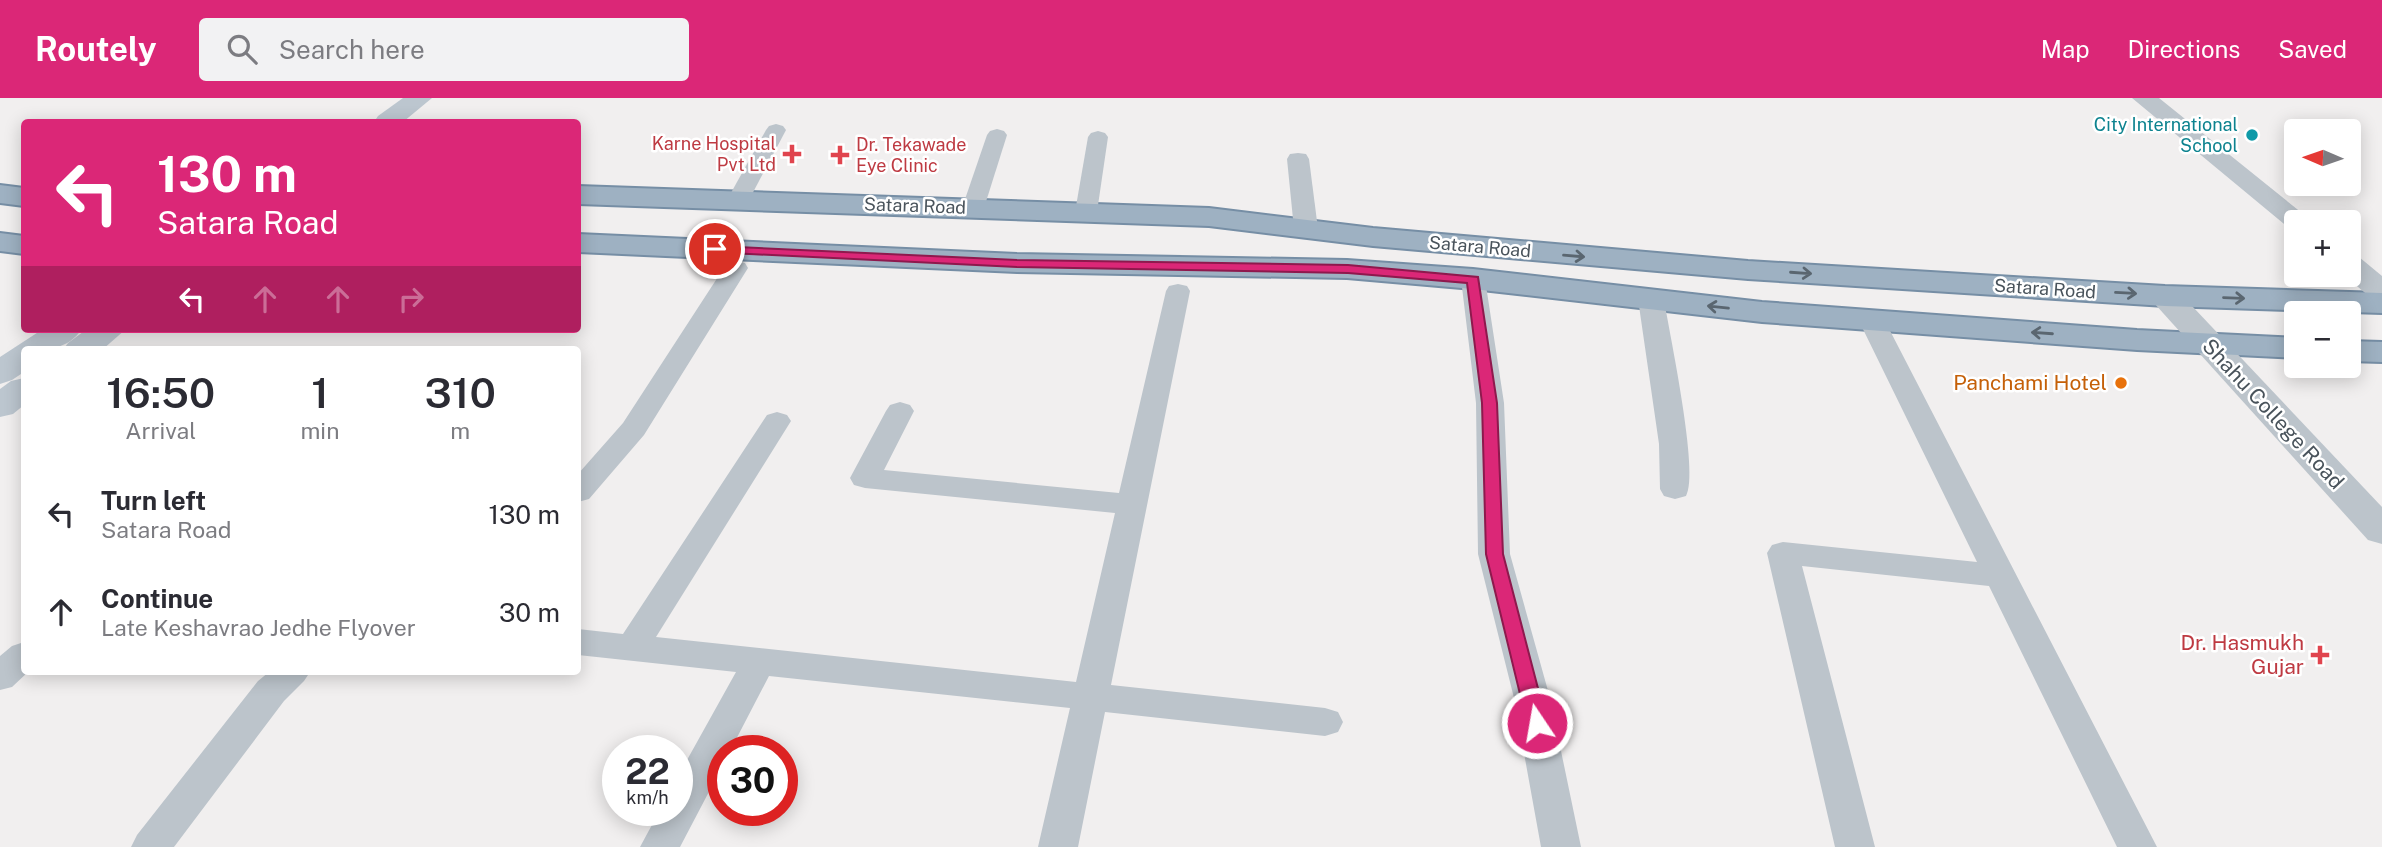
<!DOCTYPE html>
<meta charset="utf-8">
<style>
body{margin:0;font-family:"Public Sans",sans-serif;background:#f2f2f3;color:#2b2b33;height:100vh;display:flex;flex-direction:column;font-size:26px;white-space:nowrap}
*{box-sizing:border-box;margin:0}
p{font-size:23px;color:#7c7c81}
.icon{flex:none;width:38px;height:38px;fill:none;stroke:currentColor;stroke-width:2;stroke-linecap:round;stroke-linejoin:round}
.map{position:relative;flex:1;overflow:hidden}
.drawer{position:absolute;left:21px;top:248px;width:560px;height:329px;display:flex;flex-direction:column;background:#fff;border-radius:7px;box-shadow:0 4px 18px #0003}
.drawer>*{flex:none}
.guide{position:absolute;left:21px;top:21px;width:560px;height:214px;border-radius:7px;box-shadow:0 4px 18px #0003;background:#db2777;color:#fff;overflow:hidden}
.needle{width:46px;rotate:272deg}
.fabs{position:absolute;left:2284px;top:21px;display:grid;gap:14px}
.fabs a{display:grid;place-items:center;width:77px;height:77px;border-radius:7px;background:#fff;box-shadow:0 4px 18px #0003;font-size:35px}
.speed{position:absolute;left:602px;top:637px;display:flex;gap:14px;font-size:35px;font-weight:700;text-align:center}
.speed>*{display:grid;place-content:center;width:91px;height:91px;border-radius:50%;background:#fff;box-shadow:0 4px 18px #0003;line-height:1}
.speed small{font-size:18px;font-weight:400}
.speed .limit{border:10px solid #d22;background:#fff;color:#111}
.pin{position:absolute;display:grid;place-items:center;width:60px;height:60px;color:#fff;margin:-30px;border:4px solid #fff;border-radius:50%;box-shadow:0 2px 7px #0007}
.me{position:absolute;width:77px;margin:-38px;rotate:348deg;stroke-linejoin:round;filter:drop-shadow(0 0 5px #0008)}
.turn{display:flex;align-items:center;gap:24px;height:147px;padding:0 21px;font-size:32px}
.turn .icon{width:91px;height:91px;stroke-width:2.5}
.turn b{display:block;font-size:49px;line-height:60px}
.lanes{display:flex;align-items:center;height:66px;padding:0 21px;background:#0003;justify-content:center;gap:35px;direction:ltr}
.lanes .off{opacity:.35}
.eta{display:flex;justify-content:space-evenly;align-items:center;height:119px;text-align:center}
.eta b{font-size:42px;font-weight:600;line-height:49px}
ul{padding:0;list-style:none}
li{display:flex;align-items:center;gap:21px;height:98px;padding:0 21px}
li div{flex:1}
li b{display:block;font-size:26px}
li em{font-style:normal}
header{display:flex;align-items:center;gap:42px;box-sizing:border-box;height:98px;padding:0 35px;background:#db2777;color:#fff}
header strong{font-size:33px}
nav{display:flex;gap:38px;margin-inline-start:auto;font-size:24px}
.search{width:490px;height:63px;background:#f2f2f3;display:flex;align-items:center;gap:18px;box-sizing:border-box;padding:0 24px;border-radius:7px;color:#7c7c81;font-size:26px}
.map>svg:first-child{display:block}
</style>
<header>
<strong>Routely</strong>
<div class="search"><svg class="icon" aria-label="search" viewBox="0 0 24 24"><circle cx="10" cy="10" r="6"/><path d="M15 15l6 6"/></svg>Search here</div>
<nav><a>Map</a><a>Directions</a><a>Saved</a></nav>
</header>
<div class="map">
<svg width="2382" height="749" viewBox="0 0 2382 749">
<rect width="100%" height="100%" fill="#f1efef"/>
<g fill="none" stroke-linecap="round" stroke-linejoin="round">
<defs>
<g id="trunk">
<path d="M0 87 24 90V108L0 105Z"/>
<path d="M578 88 1209 110 1373 130 1748 163 2165 188 2382 195V215L2165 208 1748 181 1373 148 1209 128 578 106Z"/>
<path d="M0 135 24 138V156L0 153Z"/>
<path d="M578 136 1017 156 1347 162 1473 171 1762 204 2137 232 2296 240V260L2137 252 1762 224 1473 191 1347 180 1017 174 578 154Z"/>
<path d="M2348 243 2382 244V264L2348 263Z"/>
</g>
</defs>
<use href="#trunk" stroke="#768ea5" stroke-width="4"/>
<g fill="#bcc4cb" fill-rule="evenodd">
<path d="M776 26 783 28 786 32 749 102 746 107H730L727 102 766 32 769 28Z"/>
<path d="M997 31 1004 33 1007 37 984 110 981 115H965L962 110 987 37 990 33Z"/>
<path d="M1098 33 1105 35 1108 39 1097 114 1094 119H1078L1075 114 1088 39 1091 35Z"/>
<path d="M1298 55 1306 56 1309 61 1318 131 1314 136H1298L1294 131 1287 61 1290 56Z"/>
<path d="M736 163 745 165 748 170 644 337 589 401 578 404V376L623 325 727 165Z"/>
<path d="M1473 174 1482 176 1485 181 1504 305 1510 456 1550 600 1581 749H1541L1514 600 1478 456 1476 305 1461 181 1464 176Z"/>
<path d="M1178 186 1187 188 1190 193 1111 587 1325 610 1338 614 1343 624 1338 634 1325 638 1105 614 1078 749H1038L1070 610 769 578 730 653H723V667L680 749H640L660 712H677V680L736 574 578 557V531L623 536 767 317 777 314 787 317 791 323 656 539 1076 584 1115 415 865 390 854 387 850 380 886 313 890 307 900 304 910 307 914 313 884 372 1119 395 1166 193 1169 188Z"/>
<path d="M1651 193 1660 196 1664 201C1669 234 1700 376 1686 398L1675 401 1664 398 1660 391 1659 346 1638 201 1642 196Z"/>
<path d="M1872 215 1881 218 1885 223 2157 749H2117L1989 488 1802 468 1875 749H1835L1767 455 1772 447 1783 444 1977 464 1859 223 1863 218Z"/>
<path d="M24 544V574H28L12 589 0 592V558L12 548Z"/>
<path d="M269 574H310L304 583 284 603 174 749H131L137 737 258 583Z"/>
</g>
<g fill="#bcc4cb" fill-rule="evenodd">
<path d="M2132 0H2159L2313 124H2296V132L2289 130Z"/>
<path d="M2348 156 2359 159 2382 178V202L2371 200 2344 177H2348Z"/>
<path d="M2165 189 2176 191 2382 409V446L2368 442 2154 205 2150 198 2154 191Z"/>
</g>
<g fill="#bcc6cf" fill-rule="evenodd">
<path d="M403 0H432L403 24H374L378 18Z"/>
<path d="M43 231H82C67 252 48 252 24 252V274L12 282 0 286V259Z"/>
<path d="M87 231H126L102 252H63L68 245Z"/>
<path d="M24 280V307L13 316 0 319V291L11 283Z"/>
</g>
<use href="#trunk" fill="#9eb1c2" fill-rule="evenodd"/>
</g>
<defs><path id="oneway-shaft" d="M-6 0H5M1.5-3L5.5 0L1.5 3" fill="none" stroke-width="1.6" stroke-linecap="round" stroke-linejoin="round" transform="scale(1.75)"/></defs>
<g stroke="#5a6670">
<use href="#oneway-shaft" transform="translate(1574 158) rotate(5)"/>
<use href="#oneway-shaft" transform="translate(1801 175) rotate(4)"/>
<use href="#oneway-shaft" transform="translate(2126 195) rotate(3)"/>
<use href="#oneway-shaft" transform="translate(2234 200) rotate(2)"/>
<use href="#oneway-shaft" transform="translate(1718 209) rotate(-174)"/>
<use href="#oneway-shaft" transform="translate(2042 235) rotate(-176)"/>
</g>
<path fill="#db2777" stroke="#8e194d" stroke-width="2" d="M715 148 1017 162 1348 167 1478 179 1497 305 1503 456 1547 625 1544 631 1537 633 1530 631 1527 625 1486 456 1482 305 1467 185 1348 175 1017 169 710 154V149Z"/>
<circle fill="#0f9aa8" stroke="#fff" stroke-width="2.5" cx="2252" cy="37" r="7"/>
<g fill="#e0444e" stroke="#fff" stroke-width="2.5">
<path d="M788.5 45.5h7v7h7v7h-7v7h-7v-7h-7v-7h7z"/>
<path d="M836.5 46.5h7v7h7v7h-7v7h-7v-7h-7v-7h7z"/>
<path d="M2316.5 546.5h7v7h7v7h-7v7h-7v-7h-7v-7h7z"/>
</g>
<circle fill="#e8710a" stroke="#fff" stroke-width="2.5" cx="2121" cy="285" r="7"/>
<g text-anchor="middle" stroke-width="5" stroke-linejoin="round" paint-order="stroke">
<g font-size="18" fill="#0d838f" stroke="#fff" text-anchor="end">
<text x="2238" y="33">City International<tspan x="2238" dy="21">School</tspan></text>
</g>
<g font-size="18" fill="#be3a42" stroke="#fff" text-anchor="end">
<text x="776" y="52">Karne Hospital<tspan x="776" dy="21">Pvt Ltd</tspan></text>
<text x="856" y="53" text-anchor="start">Dr. Tekawade<tspan x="856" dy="21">Eye Clinic</tspan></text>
</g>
<g font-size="18" fill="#49535b" stroke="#fff">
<text transform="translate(915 108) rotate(2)" y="6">Satara Road</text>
<text transform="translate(1480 149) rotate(5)" y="6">Satara Road</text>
<text transform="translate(2045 191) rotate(4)" y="6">Satara Road</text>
</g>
<g font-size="21" fill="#c56008" stroke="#fff" text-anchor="end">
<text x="2107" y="292">Panchami Hotel</text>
</g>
<g font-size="21" fill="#49535b" stroke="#fff">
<text transform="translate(2273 316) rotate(47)" y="7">Shahu College Road</text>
</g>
<g font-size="21" fill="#be3a42" stroke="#fff" text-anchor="end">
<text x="2304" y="552">Dr. Hasmukh<tspan x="2304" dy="24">Gujar</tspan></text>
</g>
</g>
</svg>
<div class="fabs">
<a><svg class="needle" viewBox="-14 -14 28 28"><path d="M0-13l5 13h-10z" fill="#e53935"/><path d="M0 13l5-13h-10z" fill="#7c7c81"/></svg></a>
<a>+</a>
<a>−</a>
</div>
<div class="speed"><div>22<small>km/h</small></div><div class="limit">30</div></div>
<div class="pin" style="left:715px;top:151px;background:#d93025"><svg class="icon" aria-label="arrive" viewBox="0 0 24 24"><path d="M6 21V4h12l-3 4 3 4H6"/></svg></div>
<svg class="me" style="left:1537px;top:625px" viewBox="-20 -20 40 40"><circle r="17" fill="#db2777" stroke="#fff" stroke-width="3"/><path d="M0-11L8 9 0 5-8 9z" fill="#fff"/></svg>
<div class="guide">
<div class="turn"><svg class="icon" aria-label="left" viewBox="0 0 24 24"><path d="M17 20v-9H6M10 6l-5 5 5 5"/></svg><div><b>130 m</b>Satara Road</div></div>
<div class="lanes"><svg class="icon" aria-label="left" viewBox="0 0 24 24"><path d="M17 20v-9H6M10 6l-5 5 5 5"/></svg><svg class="icon off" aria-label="ahead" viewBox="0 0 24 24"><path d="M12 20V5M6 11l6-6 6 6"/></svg><svg class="icon off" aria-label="ahead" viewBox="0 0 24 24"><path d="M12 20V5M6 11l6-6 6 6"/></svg><svg class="icon off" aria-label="right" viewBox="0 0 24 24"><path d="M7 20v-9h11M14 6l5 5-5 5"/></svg></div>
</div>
<section class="drawer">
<div class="eta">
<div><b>16:50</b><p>Arrival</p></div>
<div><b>1</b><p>min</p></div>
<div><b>310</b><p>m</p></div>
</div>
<ul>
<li><svg class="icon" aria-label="left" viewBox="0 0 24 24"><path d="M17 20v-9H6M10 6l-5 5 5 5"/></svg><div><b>Turn left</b><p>Satara Road</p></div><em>130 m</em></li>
<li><svg class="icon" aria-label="ahead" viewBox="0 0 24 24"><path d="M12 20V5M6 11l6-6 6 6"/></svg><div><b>Continue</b><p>Late Keshavrao Jedhe Flyover</p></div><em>30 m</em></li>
</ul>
</section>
</div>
